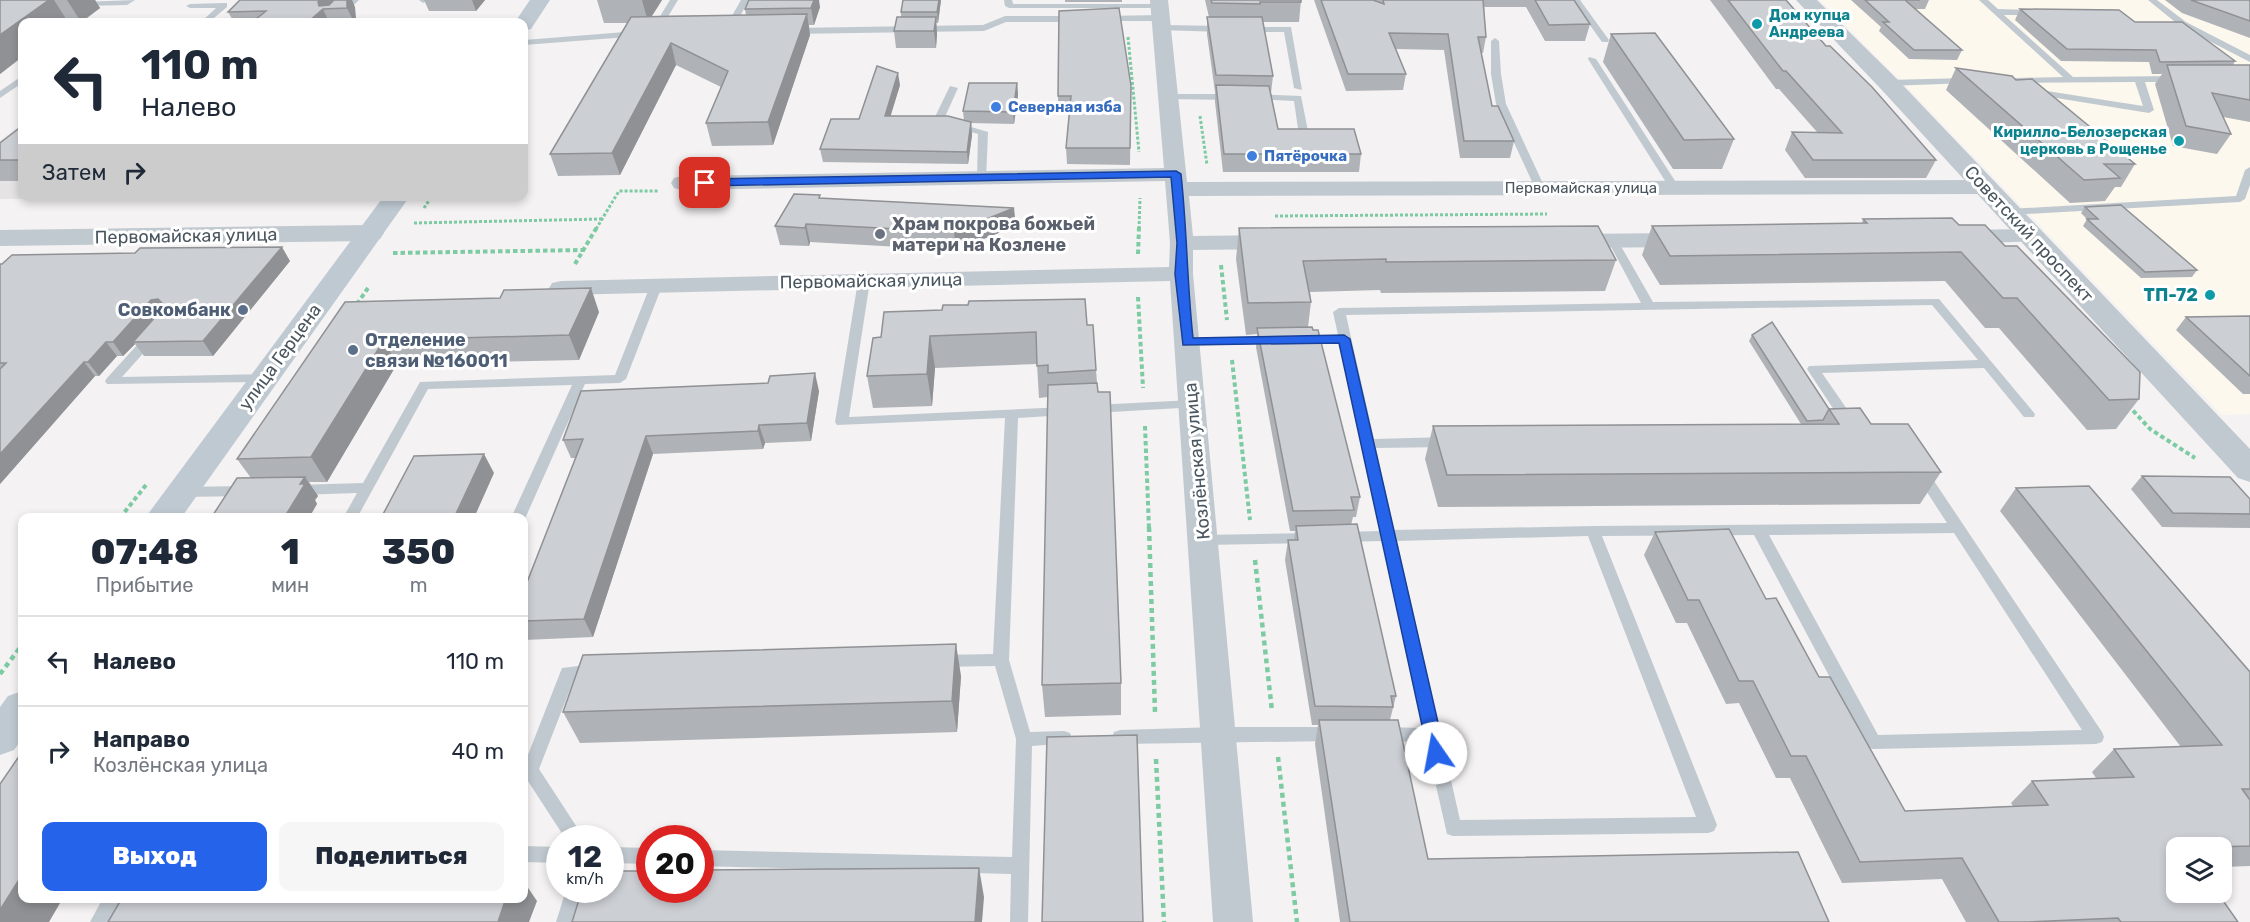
<!DOCTYPE html>
<html lang="ru">
<meta charset="utf-8">
<style>
body{margin:0;font-family:Rubik,sans-serif;background:#f6f6f7;color:#1f2937;height:100vh;display:flex;flex-direction:column;font-size:22px;white-space:nowrap}
*{box-sizing:border-box;margin:0}
p{font-size:20px;color:#747a83}
.icon{flex:none;width:33px;height:33px;fill:none;stroke:currentColor;stroke-width:2;stroke-linecap:round;stroke-linejoin:round}
.map{position:relative;flex:1;overflow:hidden}
.drawer{position:absolute;left:18px;top:513px;width:510px;height:390px;display:flex;flex-direction:column;background:#fff;border-radius:12px;box-shadow:0 3px 9px #0003}
.drawer>*{flex:none}
.guide{position:absolute;left:18px;top:18px;width:510px;height:183px;border-radius:12px;box-shadow:0 3px 9px #0003;background:#fff;color:#1f2937;overflow:hidden}
.controls{position:absolute;left:2166px;top:837px;display:grid;gap:12px}
.controls a{display:grid;place-items:center;width:66px;height:66px;border-radius:12px;background:#fff;box-shadow:0 3px 9px #0003;font-size:30px}
.speed{position:absolute;left:546px;top:825px;display:flex;gap:12px;font-size:30px;font-weight:700;text-align:center}
.speed>*{display:grid;place-content:center;width:78px;height:78px;border-radius:50%;background:#fff;box-shadow:0 3px 9px #0003;line-height:1}
.speed small{font-size:15px;font-weight:400}
.speed .limit{border:9px solid #d22;background:#fff;color:#111}
.pin{position:absolute;display:grid;place-items:center;width:51px;height:51px;color:#fff;margin:-26px;border-radius:12px;box-shadow:0 3px 9px #0006}
.me{position:absolute;width:66px;margin:-33px;rotate:348deg;stroke-linejoin:round;filter:drop-shadow(0 0 4px #0008)}
.turn{display:flex;align-items:center;gap:21px;height:126px;padding:0 24px;font-size:27px}
.turn .icon{width:78px;height:78px;stroke-width:2.5}
.turn b{display:block;font-size:42px;line-height:51px}
.then{display:flex;align-items:center;height:57px;padding:0 24px;background:#0003;gap:12px;font-size:22px}
.eta{display:flex;justify-content:space-evenly;align-items:center;height:102px;text-align:center}
.eta b{font-size:36px;font-weight:800;line-height:42px}
.cta{display:flex;gap:12px;margin-top:auto;padding:12px 24px}
.cta a{flex:1;height:69px;border-radius:12px;background:#2563eb;color:#fff;font-size:24px;font-weight:800;line-height:69px;text-align:center}
.cta a+a{background:#f6f6f7;color:#1f2937}
ul{padding:0;list-style:none}
li{display:flex;align-items:center;gap:18px;height:90px;padding:0 24px;border-top:2px solid #e0e1e3}
li div{flex:1}
li b{display:block;font-size:22px}
li em{font-style:normal}
.map>svg:first-child{display:block}
</style>
<div class="map">
<svg width="2250" height="922" viewBox="0 0 2250 922">
<rect width="100%" height="100%" fill="#f4f2f2"/>
<path fill="#fcf8ee" d="M1820 0H2250V414L2222 415 1902 82Z"/>
<path fill="#e5e3e4" d="M22 124V196L204 197 0 199V141Z"/>
<g fill="none" stroke-linecap="round" stroke-linejoin="round">
<g stroke="#7dcba3" stroke-width="3" stroke-dasharray="3 2" stroke-linecap="butt">
<path d="M1128 37 1139 152"/>
<path d="M1200 116 1207 165"/>
<path d="M424 208 432 196"/>
<path d="M1275 216 1547 214"/>
<path d="M414 223 602 219"/>
<path d="M596 229 619 191H659"/>
<path d="M1139 229 1140 198"/>
</g>
<g stroke="#7dcba3" stroke-width="4" stroke-dasharray="4.5 3" stroke-linecap="butt">
<path d="M393 253 584 250"/>
<path d="M1138 254 1139 227"/>
<path d="M575 264 597 227"/>
<path d="M1221 265 1227 320"/>
<path d="M1138 297 1143 388"/>
<path d="M357 304 368 288"/>
<path d="M1232 360 1250 520"/>
<path d="M2128 405 2150 429 2195 458"/>
<path d="M1145 426 1149 529"/>
<path d="M120 518 146 485"/>
</g>
<g stroke="#7dcba3" stroke-width="4.5" stroke-dasharray="5 4" stroke-linecap="butt">
<path d="M1149 527 1155 712"/>
<path d="M1255 560 1272 711"/>
<path d="M0 674 22 645"/>
<path d="M1278 757 1297 922"/>
<path d="M1156 759 1164 922"/>
</g>
<g fill="#c1c9d0" fill-rule="evenodd">
<path d="M135 0 127 5 81 6 77 4 81 2Z"/>
<path d="M350 0H359L336 22H328Z"/>
<path d="M419 0H427V1L423 3Z"/>
<path d="M670 0H678L658 33H652L651 31Z"/>
<path d="M741 0H749L731 32H725L724 30Z"/>
<path d="M1004 0H1012L1013 4H1160L1164 6 1160 8H1009L1005 6Z"/>
<path d="M1572 0H1580L1609 40 1608 42H1602Z"/>
<path d="M1979 0H1988L1998 9 2038 10 2039 12 2035 15H2004L2073 77 2177 76 2182 79 2177 82H2145L2154 110 2149 113 2044 96 2042 94 2047 91 2143 106 2135 82 2013 83V79L2016 78 2063 77Z"/>
<path d="M2148 0H2157L2186 22 2250 55V62L2180 26Z"/>
<path d="M224 3H227V7L209 22H201L216 8H190L186 6 190 4Z"/>
<path d="M1005 16H1077L1081 19 1077 22H1006L984 31 792 34 788 31 792 28 983 25Z"/>
<path d="M1102 16 1161 15 1165 18 1161 21H1099V17Z"/>
<path d="M1162 25 1223 26 1227 29 1223 32 1159 30V26Z"/>
<path d="M1242 27H1291L1302 90 1294 88 1284 32H1245L1241 29Z"/>
<path d="M638 31 641 32V36L524 45V40Z"/>
<path d="M1495 38 1499 41 1501 74 1506 104 1545 188 1544 190H1536L1535 188 1496 104 1491 74V41Z"/>
<path d="M1589 57 1596 59 1679 187 1678 189 1674 190 1669 187 1588 59Z"/>
<path d="M22 76V83L0 98V91Z"/>
<path d="M1966 78 1969 79V83L1888 86 1883 83 1888 80Z"/>
<path d="M950 86 958 88 944 119 988 132 986 180 982 181 977 178 978 134 933 121Z"/>
<path d="M1169 94H1232L1237 97 1232 100 1166 99 1164 97Z"/>
<path d="M1255 94 1301 96 1309 136 1307 138 1299 136 1294 101 1252 99 1250 97Z"/>
<path d="M2250 167V185L2245 199 2240 202 2009 215 2004 212 2009 209 2236 196 2245 170Z"/>
<path d="M1613 238 1618 241 1653 302 1939 299 2035 414 2034 417H2024L1984 368 1822 373 1856 422 1854 425H1844L1807 369 1809 366 1978 360 1932 305 1346 315 1374 439 1447 437 1454 442 1447 447 1376 448 1394 530 1593 526 1947 523 1914 472 1916 469H1926L2102 732 2104 737 2102 742 2096 744 1873 749 1867 747 1754 535 1602 536 1717 825 1714 831 1708 833 1453 836 1447 834 1426 742 1383 741 1377 739 1375 734 1377 729 1383 727 1423 728 1382 541 1343 542 1338 541 1336 537 1338 533 1343 532 1380 531 1340 343 1304 344 1298 340 1304 336 1338 335 1333 312 1339 308 1641 303 1608 241ZM1954 533 2082 730 1878 735 1769 535ZM1588 536 1696 817 1460 820 1397 541Z"/>
<path d="M864 278 870 281 849 417 1066 407 1072 411 1066 415 1018 418 1009 660 1030 732 1064 731 1070 733 1072 738 1070 743 1032 746 1028 922H1010L1011 874 700 866V850L1012 857 1016 739 995 666 940 667 934 666 932 661 934 656 940 655 993 654 1005 418 837 425 835 422 858 281Z"/>
<path d="M656 283 662 286 626 379 620 383 585 384 524 521V518H511L572 385 428 389 357 518H343L357 493 297 495 290 490 297 485 363 483 420 382 615 375 650 286Z"/>
<path d="M152 332 158 336 156 339 122 377 265 374 271 378 265 382 107 384 105 381 107 378 148 333Z"/>
<path d="M1273 336 1277 337 1279 340 1277 343 1187 346 1181 342 1187 338Z"/>
<path d="M1193 400 1199 404 1198 407 1094 413 1088 409 1094 405Z"/>
<path d="M245 486 252 491 245 496 183 497 176 492 183 487Z"/>
<path d="M1312 533 1317 534 1319 538 1317 542 1312 543 1204 545 1199 544 1197 540 1199 536 1204 535Z"/>
<path d="M594 664 600 665 602 670 600 675 574 679 539 769 584 838H565L524 775V765L562 668Z"/>
<path d="M1217 727H1334L1340 729 1342 734 1340 739 1334 741 1120 744 1114 742 1112 737 1114 732 1120 730Z"/>
<path d="M524 846 560 847V863L524 862Z"/>
<path d="M610 847 650 848V864L610 863Z"/>
<path d="M566 890H584L574 922H556Z"/>
<path d="M103 898H123L110 922H90Z"/>
</g>
<g fill="#c1c9d0" fill-rule="evenodd">
<path d="M1150 0H1168L1187 182 1986 180 1994 182 1997 187 1994 192 1986 194 1189 196 1193 236 1276 235 1284 237 1288 242 1284 247 1276 249 1193 250V274L1253 922H1213L1170 281 561 295 552 293 549 288 552 283 561 281 1169 267 1170 243 1165 181 682 190 674 188 671 183 674 178 682 176 1164 168Z"/>
<path d="M2032 229 2040 231 2044 236 2040 241 1958 244 1950 242 1946 237 1950 232 1958 230Z"/>
<path d="M1684 233 1692 235 1696 240 1692 245 1684 247 1568 248 1560 246 1556 241 1560 236 1568 234Z"/>
</g>
<g fill="#c1c9d0" fill-rule="evenodd">
<path d="M1796 0H1817L1896 78 2250 449V482L2238 478 1880 88Z"/>
<path d="M371 225 380 227 384 233 380 239 371 241 0 246V230Z"/>
</g>
<g fill="#bfc9d2" fill-rule="evenodd">
<path d="M530 0H550L531 29 524 31V22H515Z"/>
<path d="M384 196H410L181 518H145Z"/>
<path d="M22 691V739L14 750 0 755V707L8 696Z"/>
</g>
</g>
<g fill="#afb2b6">
<path d="M0 0H95L100 8 82 22H22V57L0 74Z"/>
<path d="M424 0H485L476 11H429Z"/>
<path d="M597 0H662L652 16 746 15 745 9 820 7 814 25H809L810 35 773 145 712 146 706 123 721 87 676 65 620 175 558 176 550 154 628 23H604Z"/>
<path d="M903 0H941L938 23H936L937 34 936 48H896L894 31 901 17V12Z"/>
<rect x="1065" y="0" width="57" height="2"/>
<path d="M1205 0H1301L1299 22H1263L1273 76 1271 93 1278 129 1361 154 1359 172H1223L1215 102V92L1207 34V17H1209Z"/>
<path d="M1314 0H1574L1590 24 1585 41H1545L1526 7H1484L1486 37 1483 53H1481L1492 106 1514 141 1510 158H1460L1444 50 1396 49 1406 74 1403 90 1346 91Z"/>
<path d="M1710 0H1786L1826 46 1936 160 1926 178H1805L1785 150 1792 132H1817L1779 89H1776Z"/>
<path d="M1851 0H1929L1925 9H1915L1962 50 1957 60 1909 59 1879 31 1881 27Z"/>
<path d="M2165 0H2250V38L2182 13Z"/>
<path d="M355 7 356 22H234L228 12Z"/>
<path d="M2020 9 2135 22 2235 61 2233 65H2250V122L2223 117 2231 134 2217 154 2173 146 2155 84 2162 74H2152L2149 62 2061 61 2015 20Z"/>
<path d="M1611 34 1734 139 1722 169H1673L1603 62Z"/>
<path d="M1956 68 2135 164 2121 187H2115L2105 201 2070 203 1946 90Z"/>
<path d="M1017 83 1018 95 1014 124 971 123 972 135 968 164 823 162 820 149 859 119 900 85 890 116 964 121 963 111Z"/>
<path d="M1131 86 1130 165 1067 164 1066 148 1069 112H1058V96Z"/>
<path d="M22 126V181H0V143Z"/>
<path d="M248 196H340L338 199 251 201Z"/>
<path d="M821 198 1016 226 956 250 810 242 809 246 780 245 775 226Z"/>
<path d="M2085 207 2197 270 2192 277 2141 278 2083 226 2087 219 2081 213Z"/>
<path d="M1863 219 1959 225 2139 399 2116 429 2087 430 1999 328H1985L1945 281 1660 285 1642 255 1652 226 1862 223Z"/>
<path d="M1239 228 1616 260 1605 291 1381 293 1380 290 1310 292 1311 302 1308 327 1360 497 1356 517H1353L1351 525 1396 696 1390 720 1428 859 1829 922H1340L1315 744 1318 725H1312L1285 560 1288 540H1294L1295 531H1290L1256 347 1257 334 1246 335 1236 259Z"/>
<path d="M290 261 213 356H144L135 344 123 356H117L99 376H95L0 484V264Z"/>
<path d="M345 302 599 312 579 360 397 364 327 482H309L318 496 315 500 317 504 251 478 237 459Z"/>
<path d="M942 310 1087 325 1096 370 1121 683V715L1045 717 1042 685 1048 397 1039 398 1037 364 935 368 932 406 873 408 867 376 881 337Z"/>
<path d="M2250 316V394H2243L2176 330 2186 317Z"/>
<path d="M1752 335 1829 409 1871 424 1941 472 1920 504 1438 507 1425 459 1433 426 1801 424 1749 341Z"/>
<path d="M768 383 819 391 811 441 765 443 763 449 653 454 593 637 524 640V590L576 458H571L563 440Z"/>
<path d="M2142 476 2250 499V528L2162 527 2131 489Z"/>
<path d="M2016 488 2250 672V866L2222 867V848H2176L2238 922H1966L1942 879 1842 883 1790 778H1776L1739 703 1726 704 1687 623H1676L1644 555 1655 532 1766 599 1819 677 1905 811 2013 806 2011 803 2032 781 2096 778 2092 772 2114 749 2181 747 2000 511Z"/>
<path d="M961 676 957 732 580 743 563 712Z"/>
</g>
<g fill="#8f9194">
<path d="M49 0H54L68 22H22V57L0 74V35Z"/>
<path d="M67 0H95L100 8 81 22Z"/>
<path d="M320 0H340L323 9 329 22H308L318 2Z"/>
<path d="M347 0H352L355 7 356 22H354L347 8Z"/>
<path d="M472 0H485L476 11Z"/>
<path d="M642 0H662L648 22Z"/>
<path d="M814 0H819L820 7 814 25 811 8Z"/>
<path d="M939 0H941L938 23 937 12Z"/>
<path d="M807 14 810 35 773 145 768 122Z"/>
<path d="M936 17 937 34 936 48 934 31Z"/>
<path d="M671 43 676 65 620 175 612 153Z"/>
<path d="M898 73 900 85 887 128 885 116Z"/>
<path d="M1017 83 1018 95 1014 124 1013 112Z"/>
<path d="M971 122 972 135 968 164 967 152Z"/>
<path d="M1014 208 1016 226 956 250 954 232Z"/>
<path d="M806 224 810 242 809 246 805 228Z"/>
<path d="M282 247 290 261 213 356 203 341Z"/>
<path d="M591 288 599 312 579 360 569 335Z"/>
<path d="M158 299 168 313 133 342 135 344 123 356 113 342 151 300Z"/>
<path d="M930 336 935 368 932 406 927 374Z"/>
<path d="M384 340 397 364 327 482 311 457Z"/>
<path d="M106 342 117 356 99 376 88 362Z"/>
<path d="M84 362 95 376 0 484V454Z"/>
<path d="M815 373 819 391 811 441 807 423Z"/>
<path d="M759 425 765 443 763 449 758 431Z"/>
<path d="M646 436 653 454 593 637 584 619Z"/>
<path d="M484 454 494 473 474 518H454Z"/>
<path d="M305 477 318 496 315 500 317 504 309 518H284L300 484Z"/>
<path d="M956 644 961 676 957 732 952 701Z"/>
<path d="M979 868 984 897 982 922H975Z"/>
<path d="M22 875V898H63L49 922H0V910Z"/>
<path d="M524 882 537 901 529 922H498L506 898H524Z"/>
</g>
<g fill="#cccfd4" stroke="#8f9194" stroke-width="1.5">
<path d="M0 0H49L0 35Z"/>
<path d="M240 0H320L318 2 319 6 329 5 334 0H347V8L323 9 308 22H252L266 11 228 12Z"/>
<path d="M749 0H814L811 8 745 9Z"/>
<path d="M903 0H939L937 12H901Z"/>
<path d="M1211 0H1301V2H1260V4L1212 3Z"/>
<path d="M1321 0H1373L1384 4 1383 0H1483L1486 37H1478L1492 106H1498L1514 141H1464L1448 34 1389 33 1406 74H1348Z"/>
<path d="M1535 0H1574L1590 24 1549 25Z"/>
<path d="M1728 0H1786L1826 46H1830L1872 87 1936 160H1813L1792 132 1842 133 1786 71H1783Z"/>
<path d="M1865 0H1920H1905L1962 50H1914L1883 22H1889Z"/>
<path d="M2191 0H2250V21Z"/>
<path d="M1119 8 1131 86 1130 148H1066L1071 96H1058L1059 11Z"/>
<path d="M2020 9 2119 10 2135 22H2182L2235 61 2160 62 2156 50 2067 49Z"/>
<path d="M807 14 768 122 706 123 728 71 671 43 612 153 550 154 631 17Z"/>
<path d="M897 17H936L934 31H894Z"/>
<path d="M1207 17H1262L1273 76 1216 75Z"/>
<path d="M1655 33 1734 139 1684 140 1611 34Z"/>
<path d="M2167 65H2250V100L2212 93 2231 134 2186 126Z"/>
<path d="M877 66 898 73 885 116H948L971 122 967 152 820 149 831 119H859Z"/>
<path d="M1956 68 2012 76 2016 80 2032 79 2135 164H2104L2120 178 2084 180Z"/>
<path d="M969 83H1017L1013 112 963 111Z"/>
<path d="M1216 85 1269 86 1278 129H1354L1361 154H1224Z"/>
<path d="M22 126V160H0V143Z"/>
<path d="M794 194 820 195 819 198 1014 208 954 232 806 224 805 228 775 226Z"/>
<path d="M2121 205 2197 270 2145 272 2087 219H2098L2085 207Z"/>
<path d="M1952 218 1959 225H1985L2005 246H2017L2140 372 2139 399 2109 400 2017 298H2003L1961 252 1670 256 1652 226 1867 223 1863 219Z"/>
<path d="M1598 226 1616 260 1386 262V259L1303 261 1311 302 1248 303 1239 228Z"/>
<path d="M282 247 203 341 133 342 165 306 158 299 151 300 113 342H106L88 362H84L0 454V369L6 363H0V264H2L12 255 135 253 140 248Z"/>
<path d="M591 288 569 335 384 340 311 457 237 459 345 302 500 298 504 290Z"/>
<path d="M1085 299 1087 325H1093L1096 370 1048 373V365L1037 366 1036 332 930 336 927 374 867 376 873 338 881 337 884 312 942 310 943 305H968L969 301Z"/>
<path d="M2250 316V376L2186 317Z"/>
<path d="M1772 322 1829 409 1823 420 1807 421 1752 335Z"/>
<path d="M1312 327 1313 330H1318L1360 497H1351L1354 510 1293 511 1257 328Z"/>
<path d="M815 373 807 423 759 425 758 431 646 436 584 619 524 621V590L583 439 563 440 581 391 768 383 770 376Z"/>
<path d="M1097 383 1098 392H1110L1121 683 1042 685 1048 385Z"/>
<path d="M1860 408 1871 424H1908L1941 472 1447 475 1433 426 1839 424 1829 409Z"/>
<path d="M484 454 454 518H381L414 456Z"/>
<path d="M2142 476 2230 477 2250 499V514L2173 513Z"/>
<path d="M305 477 300 484H305L284 518H211L237 478Z"/>
<path d="M2089 486 2250 672V789H2242L2250 800V846L2176 848V892H2217L2238 922H2121L2118 918 2028 922H1999L1962 858 1860 862 1806 756H1791L1753 681H1739L1699 600H1688L1655 532 1729 529 1766 599 1776 598 1819 677H1830L1905 811 2048 805 2032 781 2134 777 2114 749 2222 745 2016 488Z"/>
<path d="M1357 524 1396 696H1391L1393 707 1315 706 1288 540H1298L1296 526Z"/>
<path d="M956 644 952 701 563 712 583 655Z"/>
<path d="M1319 720H1398L1428 859 1798 852 1829 922H1350Z"/>
<path d="M1137 735 1143 922H1042L1047 737Z"/>
<path d="M22 752V875L0 910V784Z"/>
<path d="M979 868 975 922H572L582 890H610V871H650V890H700V870Z"/>
<path d="M122 898H506L498 922H108Z"/>
</g>
<path fill="#2563eb" stroke="#184099" stroke-width="1.5" d="M1176 171 1181 174C1187 229 1187 283 1193 338L1344 335 1350 339 1445 753 1442 759 1436 761 1430 759 1428 753 1339 343 1183 345 1175 274 1177 243 1171 177 705 186 700 183 705 179Z"/>
<g fill="#0f9aa8" stroke="#fff" stroke-width="2">
<circle cx="1757" cy="24" r="6"/>
<circle cx="2179" cy="141" r="6"/>
<circle cx="2210" cy="295" r="6"/>
</g>
<g fill="#3f7fe0" stroke="#fff" stroke-width="2">
<circle cx="996" cy="107" r="6"/>
<circle cx="1252" cy="156" r="6"/>
</g>
<circle fill="#6b7280" stroke="#fff" stroke-width="2" cx="880" cy="234" r="6"/>
<g fill="#5c6f8a" stroke="#fff" stroke-width="2">
<circle cx="243" cy="310" r="6"/>
<circle cx="353" cy="350" r="6"/>
</g>
<g text-anchor="middle" stroke-width="6" stroke-linejoin="round" paint-order="stroke">
<g font-size="15" font-weight="bold" fill="#0d838f" stroke="#fff" text-anchor="start">
<text x="1769" y="20">Дом купца<tspan x="1769" dy="17">Андреева</tspan></text>
<text x="2167" y="137" text-anchor="end">Кирилло-Белозерская<tspan x="2167" dy="17">церковь в Рощенье</tspan></text>
</g>
<g font-size="15" font-weight="bold" fill="#366cbe" stroke="#fff" text-anchor="start">
<text x="1008" y="112">Северная изба</text>
<text x="1264" y="161">Пятёрочка</text>
</g>
<g font-size="15" fill="#4a565f" stroke="#fff">
<text x="1581" y="193">Первомайская улица</text>
</g>
<g font-size="18" font-weight="bold" fill="#5b616d" stroke="#fff" text-anchor="start">
<text x="892" y="230">Храм покрова божьей<tspan x="892" dy="21">матери на Козлене</tspan></text>
</g>
<g font-size="18" fill="#4a565f" stroke="#fff">
<text transform="translate(2029 234) rotate(47)" y="6">Советский проспект</text>
<text transform="translate(186 236) rotate(-1)" y="6">Первомайская улица</text>
<text transform="translate(871 281) rotate(-1)" y="6">Первомайская улица</text>
<text transform="translate(280 357) rotate(-54)" y="6">улица Герцена</text>
<text transform="translate(1197 461) rotate(-95)" y="6">Козлёнская улица</text>
</g>
<g font-size="18" font-weight="bold" fill="#0d838f" stroke="#fff" text-anchor="end">
<text x="2198" y="301">ТП-72</text>
</g>
<g font-size="18" font-weight="bold" fill="#4e5e75" stroke="#fff" text-anchor="end">
<text x="231" y="316">Совкомбанк</text>
<text x="365" y="346" text-anchor="start">Отделение<tspan x="365" dy="21">связи №160011</tspan></text>
</g>
</g>
</svg>
<div class="controls">
<a><svg class="icon" aria-label="layers" viewBox="0 0 24 24"><path d="M12 4l9 5-9 5-9-5zM3 14l9 5 9-5"/></svg></a>
</div>
<div class="speed"><div>12<small>km/h</small></div><div class="limit">20</div></div>
<div class="pin" style="left:705px;top:183px;background:#d93025"><svg class="icon" aria-label="arrive" viewBox="0 0 24 24"><path d="M6 21V4h12l-3 4 3 4H6"/></svg></div>
<svg class="me" style="left:1436px;top:753px" viewBox="-20 -20 40 40"><circle r="19" fill="#fff"/><path d="M0-13L10 11 0 6-10 11z" fill="#2563eb"/></svg>
<div class="guide">
<div class="turn"><svg class="icon" aria-label="left" viewBox="0 0 24 24"><path d="M17 20v-9H6M10 6l-5 5 5 5"/></svg><div><b>110 m</b>Налево</div></div>
<div class="then">Затем<svg class="icon" aria-label="right" viewBox="0 0 24 24"><path d="M7 20v-9h11M14 6l5 5-5 5"/></svg></div>
</div>
<section class="drawer">
<div class="eta">
<div><b>07:48</b><p>Прибытие</p></div>
<div><b>1</b><p>мин</p></div>
<div><b>350</b><p>m</p></div>
</div>
<ul>
<li><svg class="icon" aria-label="left" viewBox="0 0 24 24"><path d="M17 20v-9H6M10 6l-5 5 5 5"/></svg><div><b>Налево</b></div><em>110 m</em></li>
<li><svg class="icon" aria-label="right" viewBox="0 0 24 24"><path d="M7 20v-9h11M14 6l5 5-5 5"/></svg><div><b>Направо</b><p>Козлёнская улица</p></div><em>40 m</em></li>
</ul>
<div class="cta"><a>Выход</a><a>Поделиться</a></div>
</section>
</div>
